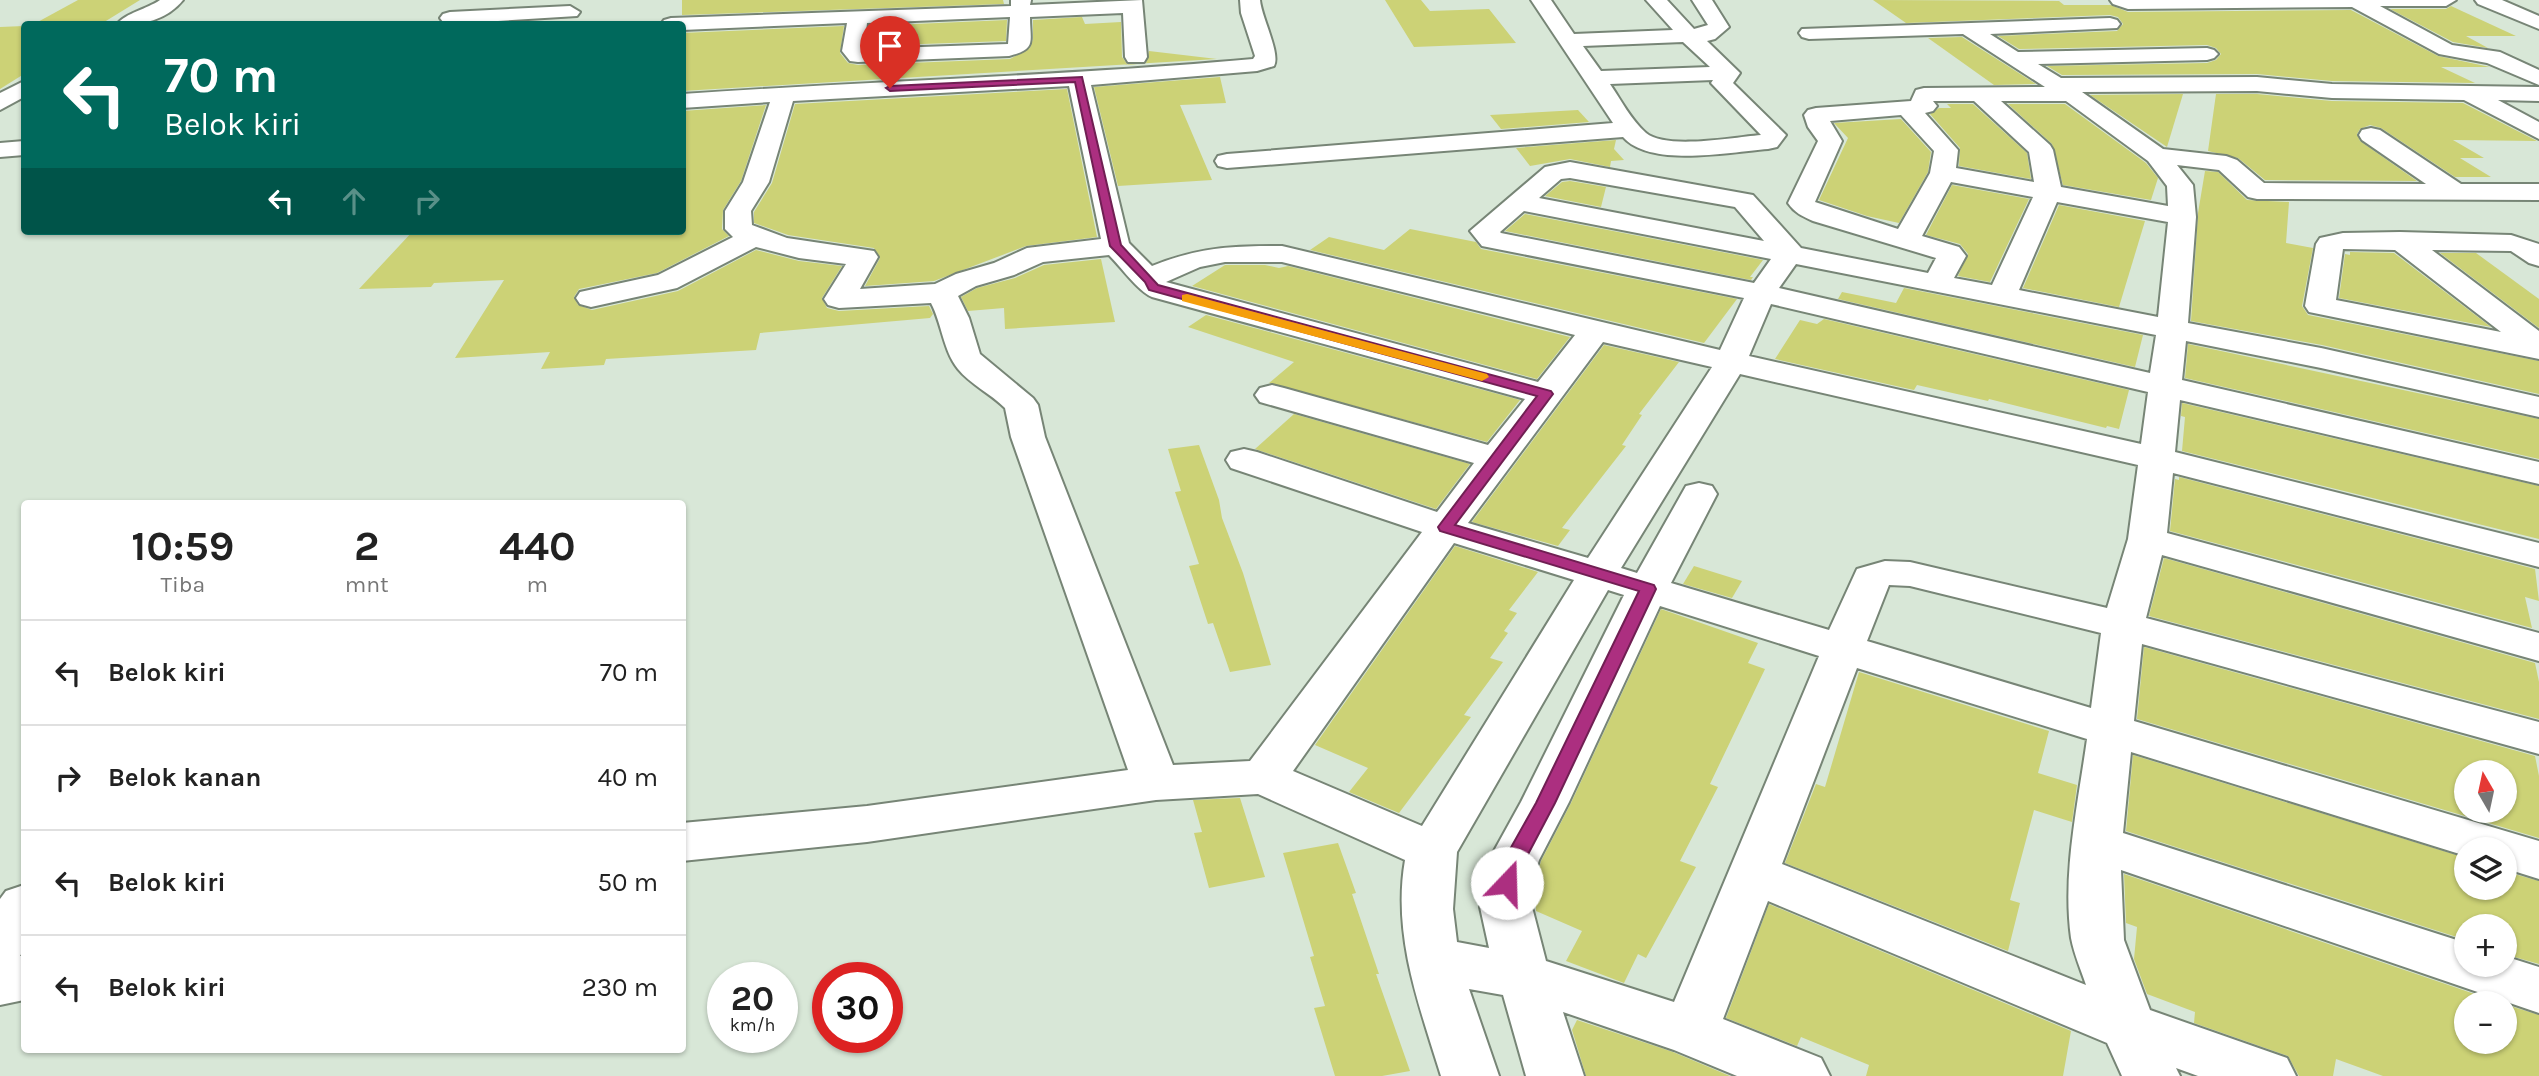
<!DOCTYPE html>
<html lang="id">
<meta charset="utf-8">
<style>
body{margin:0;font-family:Karla,sans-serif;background:#f2f2f2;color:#222;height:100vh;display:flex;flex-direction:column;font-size:26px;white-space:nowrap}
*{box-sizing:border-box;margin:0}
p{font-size:23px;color:#767676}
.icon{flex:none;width:38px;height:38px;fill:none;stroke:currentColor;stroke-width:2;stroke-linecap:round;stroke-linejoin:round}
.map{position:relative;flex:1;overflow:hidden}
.side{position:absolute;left:21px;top:500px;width:665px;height:553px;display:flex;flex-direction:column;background:#fff;border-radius:7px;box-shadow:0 2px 5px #0004}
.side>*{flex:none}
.hud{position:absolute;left:21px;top:21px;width:665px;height:214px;border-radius:7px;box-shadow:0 2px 5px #0004;background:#00695c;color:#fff;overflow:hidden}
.needle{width:46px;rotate:351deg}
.controls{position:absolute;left:2454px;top:760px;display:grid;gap:14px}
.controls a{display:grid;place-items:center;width:63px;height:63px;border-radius:50%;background:#fff;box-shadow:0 2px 5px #0004;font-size:35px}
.speed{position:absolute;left:707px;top:962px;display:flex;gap:14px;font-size:35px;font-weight:700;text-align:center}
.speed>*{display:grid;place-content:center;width:91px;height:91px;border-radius:50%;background:#fff;box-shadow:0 2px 5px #0004;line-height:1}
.speed small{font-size:18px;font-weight:400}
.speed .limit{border:10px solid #d22;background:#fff;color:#111}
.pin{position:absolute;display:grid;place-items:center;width:60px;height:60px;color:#fff;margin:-72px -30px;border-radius:50% 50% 50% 0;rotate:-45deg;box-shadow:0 0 7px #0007}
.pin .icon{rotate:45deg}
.me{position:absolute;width:77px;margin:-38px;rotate:21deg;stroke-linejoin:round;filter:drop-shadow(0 0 5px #0008)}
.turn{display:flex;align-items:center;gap:24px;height:147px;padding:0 28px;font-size:32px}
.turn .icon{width:91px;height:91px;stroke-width:2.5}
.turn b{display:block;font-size:49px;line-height:60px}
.lanes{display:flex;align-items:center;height:66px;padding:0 28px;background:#0003;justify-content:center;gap:35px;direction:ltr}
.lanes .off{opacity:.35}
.eta{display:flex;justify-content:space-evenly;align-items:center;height:119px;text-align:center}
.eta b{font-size:42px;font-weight:700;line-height:49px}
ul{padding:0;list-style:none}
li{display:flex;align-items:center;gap:21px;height:105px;padding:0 28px;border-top:2px solid #e0e0e0}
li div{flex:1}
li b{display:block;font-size:26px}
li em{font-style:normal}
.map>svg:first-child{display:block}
</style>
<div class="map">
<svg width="2539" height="1076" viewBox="0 0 2539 1076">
<rect width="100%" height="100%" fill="#d8e7d7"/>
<g fill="#ccd276" fill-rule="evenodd">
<path d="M78 0H140L101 24H34Z"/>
<path d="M682 0H1003L1004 4 682 15Z"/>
<path d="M1385 0H1421L1430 11 1489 9 1516 43 1414 47Z"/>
<path d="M1873 0 2059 1 2064 5H2111L2128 12 2351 10 2438 56 2490 67H2441L2475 83 2332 81 2257 74 2062 75 2047 66 2207 63 2216 60 2221 54 2216 48 2207 45 2019 49 1998 36 2117 31 2123 24 2118 17 2110 15 1906 23Z"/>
<path d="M2451 6 2516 36H2466L2488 48 2453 42 2390 9H2446Z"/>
<path d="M1082 17 1085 24 1121 22 1122 57 1128 65 1146 63 1149 51 1217 59 682 91V33L844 26 840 53 848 63 858 65 1010 59 1030 48 1033 39V20Z"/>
<path d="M1007 20 1006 41 867 46 869 26Z"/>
<path d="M24 26V74L0 89V27Z"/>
<path d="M1962 37 2036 84 1994 85 1928 38Z"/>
<path d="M1220 77 1226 103 1180 105 1212 180 1118 186 1094 87Z"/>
<path d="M1067 89 1097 237 1026 246 934 281 865 286 880 258 874 248 788 235 754 223V212L772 183 795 104Z"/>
<path d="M2183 94 2167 147 2090 95Z"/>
<path d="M2216 94H2257L2332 101 2463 103 2537 141 2453 140 2484 158H2460L2491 177H2455L2381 128 2370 125 2360 129 2357 134 2360 141 2417 181 2265 180 2238 158 2208 151Z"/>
<path d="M1947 104H1973L2027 153 2031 179 1959 166 1960 148 1930 114 1939 108H1951Z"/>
<path d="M2008 104H2065L2146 163 2158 178 2151 200 2063 185 2052 144Z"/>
<path d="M766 105 741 181 723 210 722 229 729 236 657 273 579 289 574 297 578 305 592 310 678 291 756 250 799 261 842 266 822 298 827 308 839 311 929 306 933 314 930 318 760 333 756 350 606 359 604 365 541 369 550 352 455 358 504 280 434 283 431 287 359 289 413 231H682V111Z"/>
<path d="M1578 110 1589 122 1501 129 1490 115Z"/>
<path d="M1901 119 1931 152 1928 172 1899 223 1867 216 1819 200 1848 138 1834 123Z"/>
<path d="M1616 140 1614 149 1624 160 1611 161 1610 167 1570 159 1530 166 1516 148Z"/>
<path d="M2205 171 2218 172 2247 200 2289 202 2286 243 2313 248 2302 306 2308 315 2539 361V394L2322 345 2191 321 2198 213Z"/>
<path d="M1570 181 1606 187 1601 207 1545 196 1562 182Z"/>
<path d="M1952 185 2029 199 1990 282 1958 276 1968 254 1960 244 1926 235Z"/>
<path d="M2059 205 2145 221 2119 307 2023 288Z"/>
<path d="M1525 214 1763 260 1750 277H1753L1751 280 1505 231Z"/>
<path d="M1410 229 1476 242 1481 249 1737 299 1704 343 1310 250 1329 237 1384 250Z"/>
<path d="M2350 252 2394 253 2491 327 2339 298 2345 254 2350 255Z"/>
<path d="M2440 253H2476L2539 299V328Z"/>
<path d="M1101 259 1115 322 1005 329 1004 308 968 311 961 297 977 288 1015 278 1044 265Z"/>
<path d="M1225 265H1265L1279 268 1288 266 1570 337 1537 379 1192 286Z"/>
<path d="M1904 288 2143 335 2135 367 1838 299 1842 292 1896 303Z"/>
<path d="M1206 315 1520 400 1487 442 1269 383 1294 362 1188 327Z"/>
<path d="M1824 319 2129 390 2119 429 2107 426 2106 428 1989 399 1988 401 1917 385 1914 390 1775 359 1800 320 1817 324Z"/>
<path d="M2188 344 2539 419V459L2185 378Z"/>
<path d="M1604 345 1679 362 1639 414 1642 415 1622 445 1626 446 1562 528 1570 530 1558 546 1472 522Z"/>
<path d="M2182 403 2539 486V539L2182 451 2185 417 2181 416Z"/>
<path d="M1294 414 1470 464 1436 509 1255 449Z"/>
<path d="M1199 445 1219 500 1222 518 1243 573 1271 665 1230 672 1213 623 1208 624 1189 566 1199 564 1175 492 1181 491 1168 449Z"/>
<path d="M2179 477 2535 569 2539 601 2525 597 2532 628 2170 531 2175 479 2179 480Z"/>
<path d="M1455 546 1538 572 1509 610 1517 613 1504 631 1508 633 1490 658 1503 662 1464 715 1471 717 1399 813 1349 792 1368 768 1315 745Z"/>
<path d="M2164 558 2535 663 2539 682V719L2149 616Z"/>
<path d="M1694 566 1742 581 1732 598 1683 584Z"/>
<path d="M1661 609 1758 643 1748 663 1765 669 1710 784 1718 787 1680 861 1696 867 1646 958 1638 954 1624 983 1566 961 1582 931 1536 911 1535 883 1541 861 1571 803Z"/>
<path d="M2144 647 2535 756 2539 776V838L2137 719ZM2466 772H2504V810H2466Z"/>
<path d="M1859 672 2049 731 2038 773 2077 785 2072 822 2034 810 2010 900 2020 903 2008 951 1785 863 1816 784 1825 787Z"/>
<path d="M2133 755 2466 858V887H2504V871L2539 881V964L2504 954V926H2466V940L2126 831Z"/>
<path d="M1240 798 1265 877 1209 888 1194 833 1202 832 1193 800Z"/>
<path d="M1338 843 1356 893 1352 894 1379 974H1376L1410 1071 1382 1076H1335L1314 1008 1325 1006 1310 957 1314 956 1283 853Z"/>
<path d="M2124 874 2501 1003H2466V1041H2504V1004L2539 1015V1076H2383L2336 1059 2333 1076H2299L2288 1056 2194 1023 2195 1012 2147 994 2134 959 2137 927 2126 923Z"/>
<path d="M1769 904 2071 1031 2063 1076H1866L1869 1065 1801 1037 1797 1046 1726 1018Z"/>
<path d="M1577 1020 1673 1052 1730 1076H1586L1572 1030Z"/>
</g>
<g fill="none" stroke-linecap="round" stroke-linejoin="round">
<defs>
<g id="minor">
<path d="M160 0H183C167 20 141 26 117 24 126 13 147 9 160 0Z"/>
<path d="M1011 0H1031L1030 5 1142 0 1147 57 1144 62H1128L1125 57 1123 13 1030 17C1030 42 1037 49 1009 56L858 62 850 61 842 51 847 23 682 30V24H661L664 20 671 18 1011 6ZM1010 17 1008 44 864 49 867 23Z"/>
<path d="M1240 0H1260C1261 16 1281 54 1274 66L1257 71 1091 85 1129 243 1152 266C1200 247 1231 246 1282 246L1720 350 1744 298 1492 248 1482 246 1470 231 1545 167 1570 162 1753 195 1801 248 1928 273 1936 258 1813 221C1802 216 1795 213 1788 203L1818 141 1808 127 1804 115 1808 110 1816 108 1911 101 1916 90 1924 88 2045 87 1963 34 1809 39 1802 37 1799 33 1802 29 2110 18 2117 20 2120 24 2117 28 1990 34 2018 52 2207 48 2214 50 2218 54 2214 58 2207 60 2038 64 2061 78 2257 77 2332 84 2539 87V101L2498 100 2539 122V139L2464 100 2332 98 2257 91 2082 92 2163 149 2226 156 2237 160 2264 183 2426 184 2362 140 2359 135 2362 130 2371 128 2380 130 2461 184H2539V200L2257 199 2248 197 2219 170 2177 165 2193 185 2196 217 2188 323 2321 348 2539 397V417L2321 368 2186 341 2182 380 2539 462V484L2180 400 2175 452 2539 543V567L2173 473 2167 533 2539 633V661L2162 555 2146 618 2539 722V754L2142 644 2134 721 2539 841V879L2504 868V849H2466V856L2131 752 2123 833 2466 943V964H2504V956L2539 967V1013L2121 870 2124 940 2150 1010 2287 1058 2296 1076H2198L2176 1068 2180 1076H2122L2107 1043 1768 901 1723 1019 1821 1058 1830 1076H1737L1674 1050 1563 1012 1584 1076H1526L1503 995 1469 989 1499 1076H1441C1419 1005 1392 935 1405 860L1258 794 1156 800 867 842 682 861V823L867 806 1128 770 1011 437 1005 408C991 394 970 384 958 369 943 350 942 324 931 303L839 308 828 305 824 299 846 264 799 258 756 247 677 288 591 307 580 304 576 298 580 292 658 275 733 237 725 229V211L743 182 770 102 682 108V94C872 81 1063 76 1253 59L1255 56 1241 13ZM1069 86 1101 239 1027 248 994 263 956 274 935 284 860 289 878 257 874 251 787 238 752 225 751 211 769 182 793 101ZM1933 101H1974L2029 152 2034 182 1956 168 1958 150 1925 113 1933 111 1937 106ZM2001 101H2066L2148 161 2167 186 2168 206 2061 187 2053 150 2050 145ZM1901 115 1934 151 1930 173 1898 229 1815 202 1842 141 1830 121ZM1570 178 1735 207 1764 241 1539 198 1561 179ZM1951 182 2033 197 1992 285 1954 278 1966 256 1959 247 1922 236ZM2057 202 2168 222 2158 317 2019 290ZM1524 211 1771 259 1754 283 1501 233 1500 232ZM1109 255C1121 267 1138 291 1152 297L1525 399 1488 445 1284 388 1272 385 1260 388 1255 395 1260 402 1474 463 1437 512 1257 452 1244 449 1231 452 1226 460 1231 468 1422 532 1250 761 1173 765 1045 437 1038 405 1033 398 980 354 969 318 958 296 976 286 1014 275 1043 262ZM1225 262H1282L1575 335 1538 382 1166 282 1200 267ZM1796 264 2156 335 2150 373 1779 288ZM1771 304 2148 392 2141 444 1749 356ZM1603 342 1712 367 1588 558 1468 523ZM1740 374 2138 465 2128 539 2107 608 1910 562 1885 561 1857 569 1829 630 1671 583 1717 494 1712 486 1699 483 1686 486 1637 573 1621 568ZM1454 543 1574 580 1422 826 1293 771ZM1889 585 1910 586 2101 633 2091 708 1867 641ZM1608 590 1624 595 1521 802 1489 860 1482 883 1480 907 1489 948 1457 942 1453 909 1457 852ZM1660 606 1819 656 1674 1002 1546 961 1532 907V883L1539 860 1569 802ZM1857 668 2087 739C2078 804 2062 873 2071 938 2074 954 2081 970 2086 985L1782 864Z"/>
<path d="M1531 0H1551L1574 34 1673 30 1646 0H1667L1694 29 1708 25 1692 0H1712L1729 27 1715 39 1707 41 1740 73 1733 83 1786 135 1777 147 1768 149C1730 152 1650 168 1623 137L1227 168 1218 166 1215 161 1218 156 1227 154 1613 123ZM1683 42 1710 67 1601 71 1583 46ZM1713 80 1711 83 1761 135C1735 137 1666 150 1646 133 1631 120 1621 100 1610 84Z"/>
<path d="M2110 0H2456L2446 6H2380L2452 45 2500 52 2539 70V85L2487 63 2439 54 2352 7 2128 9 2113 4Z"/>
<path d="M2475 0H2502L2539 16V29L2478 4Z"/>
<path d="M570 6 580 12 577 16 450 24 443 22 440 18 443 14 450 12Z"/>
<path d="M24 81V97L0 110V93Z"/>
<path d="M24 141V155L0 157V143Z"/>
<path d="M2400 232 2511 235 2539 244V266L2529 263 2511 251 2432 250 2539 331V359L2309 312 2305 306 2316 244 2320 238 2343 233ZM2343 249 2395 250 2501 332 2336 300Z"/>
<path d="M24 885V949L20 956H24V1000L0 1005V899L6 891Z"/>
</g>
</defs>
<use href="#minor" stroke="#778576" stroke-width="4"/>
<use href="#minor" fill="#fff" fill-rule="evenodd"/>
</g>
<path fill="#ac2f80" stroke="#701f53" stroke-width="2" d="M1082 77 1121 245 1158 285 1551 391 1553 394 1455 525 1654 585 1656 589 1555 803 1525 860 1515 889 1507 891 1500 889 1497 883 1504 860 1536 803 1639 591 1440 531 1438 527 1537 396 1149 290 1145 282 1110 246 1075 82 890 91 886 88 890 86Z"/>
<path fill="#f59e0b" d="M1187 294 1487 374 1489 377 1482 381 1182 301V295Z"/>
</svg>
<div class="controls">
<a><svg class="needle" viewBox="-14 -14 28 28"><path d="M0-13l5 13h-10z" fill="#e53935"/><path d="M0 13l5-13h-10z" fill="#767676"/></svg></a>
<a><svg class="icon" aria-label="layers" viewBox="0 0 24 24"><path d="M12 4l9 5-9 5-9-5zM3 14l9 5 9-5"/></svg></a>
<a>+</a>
<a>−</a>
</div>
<div class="speed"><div>20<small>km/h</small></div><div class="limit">30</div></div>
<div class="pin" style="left:890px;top:88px;background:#d93025"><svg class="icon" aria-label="arrive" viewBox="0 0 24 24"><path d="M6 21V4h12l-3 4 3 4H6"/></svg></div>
<svg class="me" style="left:1507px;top:883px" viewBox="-20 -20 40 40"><circle r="19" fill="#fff"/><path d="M0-13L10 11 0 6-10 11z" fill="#ac2f80"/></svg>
<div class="hud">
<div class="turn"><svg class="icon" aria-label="left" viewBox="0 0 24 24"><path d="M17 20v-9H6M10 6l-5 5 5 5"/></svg><div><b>70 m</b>Belok kiri</div></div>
<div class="lanes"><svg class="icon" aria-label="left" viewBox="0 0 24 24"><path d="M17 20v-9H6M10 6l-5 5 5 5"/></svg><svg class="icon off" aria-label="ahead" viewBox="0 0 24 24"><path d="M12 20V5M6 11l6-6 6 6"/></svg><svg class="icon off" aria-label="right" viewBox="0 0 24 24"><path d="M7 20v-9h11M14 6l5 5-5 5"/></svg></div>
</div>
<section class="side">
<div class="eta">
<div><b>10:59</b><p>Tiba</p></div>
<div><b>2</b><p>mnt</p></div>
<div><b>440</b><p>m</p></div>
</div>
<ul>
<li><svg class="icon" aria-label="left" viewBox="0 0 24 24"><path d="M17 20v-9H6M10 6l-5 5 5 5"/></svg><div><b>Belok kiri</b></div><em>70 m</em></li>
<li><svg class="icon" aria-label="right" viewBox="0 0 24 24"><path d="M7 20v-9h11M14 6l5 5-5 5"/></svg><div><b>Belok kanan</b></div><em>40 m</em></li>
<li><svg class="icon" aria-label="left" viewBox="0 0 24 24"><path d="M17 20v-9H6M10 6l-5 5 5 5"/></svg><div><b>Belok kiri</b></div><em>50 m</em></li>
<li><svg class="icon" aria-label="left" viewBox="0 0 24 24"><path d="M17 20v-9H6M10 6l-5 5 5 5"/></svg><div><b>Belok kiri</b></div><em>230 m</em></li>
</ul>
</section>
</div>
